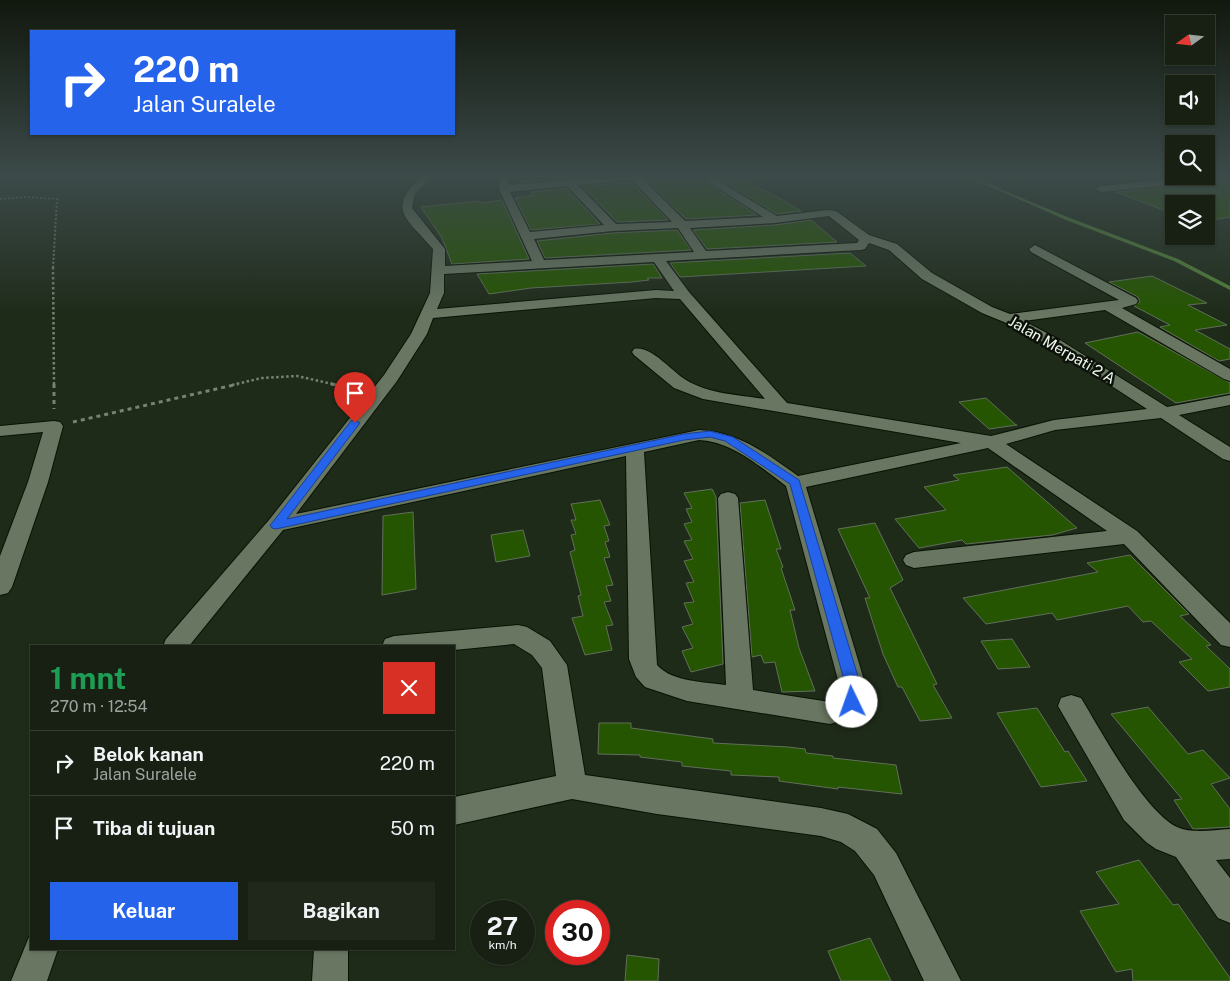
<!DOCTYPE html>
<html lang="id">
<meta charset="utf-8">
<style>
body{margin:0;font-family:"Public Sans",sans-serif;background:#20281c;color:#f1f3f6;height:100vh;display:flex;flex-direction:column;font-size:19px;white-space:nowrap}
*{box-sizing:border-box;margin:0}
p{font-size:16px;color:#9ea3a0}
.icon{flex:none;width:28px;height:28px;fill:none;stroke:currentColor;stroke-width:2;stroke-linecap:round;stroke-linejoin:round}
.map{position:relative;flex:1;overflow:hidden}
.details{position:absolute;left:30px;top:645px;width:425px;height:305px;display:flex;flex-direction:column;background:#172013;border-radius:0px;box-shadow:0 1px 4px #0004,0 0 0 1px #363e33}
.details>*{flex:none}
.banner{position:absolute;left:30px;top:30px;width:425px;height:105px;border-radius:0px;box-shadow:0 1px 4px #0004,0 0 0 1px #363e33;background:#2563eb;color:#fff;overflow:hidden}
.needle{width:32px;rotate:255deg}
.buttons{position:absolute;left:1165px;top:15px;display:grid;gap:10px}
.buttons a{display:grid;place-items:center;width:50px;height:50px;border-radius:0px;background:#172013;box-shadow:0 1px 4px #0004,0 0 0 1px #363e33;font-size:25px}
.speed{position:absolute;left:470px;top:900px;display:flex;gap:10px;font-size:25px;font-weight:700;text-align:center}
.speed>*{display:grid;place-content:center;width:65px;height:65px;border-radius:50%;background:#172013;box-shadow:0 1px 4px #0004,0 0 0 1px #363e33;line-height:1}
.speed small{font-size:12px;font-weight:400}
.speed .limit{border:8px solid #d22;background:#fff;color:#111}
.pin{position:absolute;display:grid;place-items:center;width:42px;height:42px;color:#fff;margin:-51px -21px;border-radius:50% 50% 50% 0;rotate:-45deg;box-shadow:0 0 5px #0007}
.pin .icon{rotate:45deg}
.me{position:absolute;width:55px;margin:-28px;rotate:357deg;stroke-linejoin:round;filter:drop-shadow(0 0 4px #0008)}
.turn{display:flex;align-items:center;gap:18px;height:105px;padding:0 20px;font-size:22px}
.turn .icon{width:65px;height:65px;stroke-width:2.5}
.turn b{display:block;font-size:35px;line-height:42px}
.round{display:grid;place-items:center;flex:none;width:52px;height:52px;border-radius:0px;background:#20281c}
.overview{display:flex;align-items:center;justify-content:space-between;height:85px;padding:0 20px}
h1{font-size:30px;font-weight:700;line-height:38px;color:#1e9e55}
.button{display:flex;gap:10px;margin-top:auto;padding:10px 20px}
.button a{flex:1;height:58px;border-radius:0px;background:#2563eb;color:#fff;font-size:20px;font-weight:700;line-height:58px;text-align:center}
.button a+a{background:#20281c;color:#f1f3f6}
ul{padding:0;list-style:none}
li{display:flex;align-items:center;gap:15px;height:65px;padding:0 20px;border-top:1px solid #363e33}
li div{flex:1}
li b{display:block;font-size:19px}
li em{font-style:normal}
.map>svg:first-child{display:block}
</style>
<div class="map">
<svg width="1230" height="981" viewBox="0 0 1230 981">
<rect width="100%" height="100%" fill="#1f2b19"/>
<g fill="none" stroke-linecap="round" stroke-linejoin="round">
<path fill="#518238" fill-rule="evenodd" d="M968 177H972L1070 218 1178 259 1230 286V290L1174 261 1066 220Z"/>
</g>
<g fill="#255501" stroke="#616f5b">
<path d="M514 177H589L520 182Z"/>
<path d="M643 177H692L704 181 757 215 686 219Z"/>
<path d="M737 177 781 199 801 211 777 214 718 179Z"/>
<path d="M1230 180V217L1206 221V204H1174V214L1116 192Z"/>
<path d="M631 182 668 220 617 222 582 186Z"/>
<path d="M566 188 600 224 531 230 515 198 534 195 531 192Z"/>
<path d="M502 200 529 259 452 264 442 238 421 207 478 201 481 203Z"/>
<path d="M811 220 837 242 707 249 693 230 775 225Z"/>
<path d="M677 230 691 250 545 258 537 241 613 233Z"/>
<path d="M850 253 866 266 680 277 670 263Z"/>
<path d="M653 264 662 278H647L649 280 632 282 531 288 489 294 477 274Z"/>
<path d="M1152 276 1207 303 1188 305 1227 325 1195 330 1230 349V359L1219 361 1160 327 1170 325 1134 306 1140 302 1138 297 1109 282Z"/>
<path d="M1138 332 1230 383V393L1176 403 1085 343Z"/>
<path d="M986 398 1016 425H1017L989 429 959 402Z"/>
<path d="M1007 467 1077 528 1052 535 966 544 962 540 919 548 895 519 946 510 924 487 959 480 953 475Z"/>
<path d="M712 489 716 497 723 664 691 672 682 651 693 648 682 627 693 624 684 603 694 602 686 583 694 582 684 561 693 559 684 541 692 540 684 524 692 522 686 509 692 508 684 493Z"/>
<path d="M600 500 610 525 604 526 609 541 605 542 610 557 604 558 613 585 606 586 611 601 604 602 613 625 606 626 612 650 585 655 572 618 583 616 578 596 581 595 570 552 575 550 571 535 576 534 571 520H576L571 504Z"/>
<path d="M765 500 781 549H776L783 567 781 568 795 610H790L799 648 815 691 782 692 775 662 764 663 761 655 752 657 740 503Z"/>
<path d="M413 512 416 589 382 595 383 516Z"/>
<path d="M875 523 903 580 890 588 937 684 933 685 952 718 920 721 902 687H898L883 654 865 598H870L838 529Z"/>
<path d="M523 530 530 556 496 562 491 535Z"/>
<path d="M1130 555 1189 614 1180 616 1211 645 1206 646 1230 669V687L1208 691 1179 662 1192 659 1151 621 1143 622 1128 606 1057 620 1052 613 986 624 963 598 1098 572 1087 563Z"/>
<path d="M1012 639 1030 667 998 669 981 641Z"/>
<path d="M1148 707 1188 754 1203 750 1230 778 1211 784 1230 809V827L1193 829 1174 800 1182 799 1111 714Z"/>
<path d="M1037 708 1065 752 1068 751 1087 781 1041 787 997 713Z"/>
<path d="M599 723H631V728L713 739V743L788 747 805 749 806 753 833 756V758L896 765 902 794 838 787V789L779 781V777L731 775V771L682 766V762L640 757V755L598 754Z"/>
<path d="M1139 860 1173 905 1178 904 1230 978V981H1133L1132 969 1116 972 1080 911 1119 904 1096 872Z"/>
<path d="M870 938 891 981H841L828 951Z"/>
<path d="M627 955 659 959 658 981H625Z"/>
</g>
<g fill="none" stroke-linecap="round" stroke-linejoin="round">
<defs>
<g id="street">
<path d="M421 177H431L415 194 412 208 445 249V266L532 261 499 189V177H507L509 185 607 177H641L685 221 763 217 701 177H712L777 216 827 210 836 211 869 235 897 244 932 273 992 307 1010 314 1119 300 1031 252 1029 249 1035 245 1136 298 1138 301 1136 304 1122 308 1230 369V381L1224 379 1105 310 1024 321 1060 340 1167 407 1230 395V405L1179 415 1230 447V461L1223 459 1161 418 1055 430 1006 444 1137 531 1230 623V647L1221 645 1124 544 914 568 906 565 903 560 906 555 914 552 1107 531 988 448 806 487 864 680 865 702 861 710 854 717 830 724 687 701 645 687 636 677 629 659 626 456 283 530 189 646H163L166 639 269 520 384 375 411 334 430 293 433 249C408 219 385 210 421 177ZM632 180 672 222 616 224 578 185ZM567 186 604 225 530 232 510 192ZM829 216 859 240 857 243 706 251 690 228 775 223ZM678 228 694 252 544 260 534 239 613 231ZM869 243 889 250 922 279 982 313 1004 322 1050 346 1147 409 1054 420 991 436 787 403 689 292 666 261 861 250 865 249ZM654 262 674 291 656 290 437 309 444 293V274ZM656 298 680 299 765 399C739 395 709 394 686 380 672 372 651 345 634 349L632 352 634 355 674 388 703 399 961 443 798 476C767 454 739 432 699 430L296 514 397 381 427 334 433 318ZM699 440C733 442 759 466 786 486L838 680V698L830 702 753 690 738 498 735 494 728 492 721 494 718 498 726 685C705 682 672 682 657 665L644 452Z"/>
<path d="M1196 177H1227L1222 180 1101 192 1096 189 1101 186Z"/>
<path d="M54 421 60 422 63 426 48 482 12 587 8 593 0 595V556L28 482 43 432 0 436V426Z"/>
<path d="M518 625 527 627 550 641 567 665 585 775 821 808 848 814 877 829 896 853 961 981H924L874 875 855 851 841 842 821 836 657 814 572 799 454 825V797L556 776 542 668 532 655 514 644 454 650V646H382L385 639 394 636Z"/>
<path d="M1071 695 1081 698C1101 731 1144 811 1177 827 1192 834 1214 830 1230 829V859L1216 860 1230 878V923L1218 918 1176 857 1156 849 1146 842 1124 820 1058 706 1061 698Z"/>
<path d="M31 936V949H58L47 981H11L29 937Z"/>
<path d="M314 949H348V981H312Z"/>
</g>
</defs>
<use href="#street" stroke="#081304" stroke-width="2"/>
<path stroke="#778272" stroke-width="2" stroke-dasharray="2 2" stroke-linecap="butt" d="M0 199 25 197 57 199 53 268"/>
<g stroke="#778272" stroke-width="2.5" stroke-dasharray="2.5 2.5" stroke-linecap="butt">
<path d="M53 267 54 385"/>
<path d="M232 385 262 378 297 376 337 385"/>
</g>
<g stroke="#778272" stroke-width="3" stroke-dasharray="4 4" stroke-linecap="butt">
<path d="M54 384V409"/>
<path d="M331 384 355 389"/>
<path d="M73 422 238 384"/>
</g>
<use href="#street" fill="#687662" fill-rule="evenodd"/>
</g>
<linearGradient id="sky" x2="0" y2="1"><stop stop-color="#11180e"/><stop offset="0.56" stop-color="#3c4a49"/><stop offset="1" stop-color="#3c4a49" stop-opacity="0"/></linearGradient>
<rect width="1230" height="314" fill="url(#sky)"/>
<path fill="#2563eb" stroke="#184099" d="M355 420 360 423 287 519 684 434 710 431 733 437 799 480 859 680 860 702 857 707 852 709 847 707 844 702V680L790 484 725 441 710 437 684 440 276 529 272 528 270 525 272 523 351 421Z"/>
<g text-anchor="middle" stroke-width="5" stroke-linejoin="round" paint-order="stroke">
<g font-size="15" fill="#eef7eb" stroke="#0c120a">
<text transform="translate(1062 350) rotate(30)" y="5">Jalan Merpati 2 A</text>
</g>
</g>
</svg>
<div class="buttons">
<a><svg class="needle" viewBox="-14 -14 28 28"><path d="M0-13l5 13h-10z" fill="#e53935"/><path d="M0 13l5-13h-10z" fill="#9ea3a0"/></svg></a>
<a><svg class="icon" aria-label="sound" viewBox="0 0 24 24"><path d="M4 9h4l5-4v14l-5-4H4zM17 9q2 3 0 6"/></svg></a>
<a><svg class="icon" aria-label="search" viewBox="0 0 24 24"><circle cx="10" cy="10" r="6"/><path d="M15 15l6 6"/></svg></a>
<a><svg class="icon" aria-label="layers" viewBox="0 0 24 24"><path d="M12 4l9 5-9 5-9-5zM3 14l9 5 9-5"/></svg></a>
</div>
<div class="speed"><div>27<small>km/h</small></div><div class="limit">30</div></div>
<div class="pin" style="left:355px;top:423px;background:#d93025"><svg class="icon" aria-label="arrive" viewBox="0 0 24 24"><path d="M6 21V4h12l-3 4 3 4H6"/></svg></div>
<svg class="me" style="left:852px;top:702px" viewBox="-20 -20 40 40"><circle r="19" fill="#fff"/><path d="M0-13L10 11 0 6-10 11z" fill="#2563eb"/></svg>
<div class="banner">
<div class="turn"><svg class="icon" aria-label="right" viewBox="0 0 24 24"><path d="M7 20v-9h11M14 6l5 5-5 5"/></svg><div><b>220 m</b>Jalan Suralele</div></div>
</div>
<section class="details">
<div class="overview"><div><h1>1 mnt</h1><p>270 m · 12:54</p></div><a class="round" style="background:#d93025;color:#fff"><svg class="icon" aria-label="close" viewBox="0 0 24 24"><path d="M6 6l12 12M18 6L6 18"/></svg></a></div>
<ul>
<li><svg class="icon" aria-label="right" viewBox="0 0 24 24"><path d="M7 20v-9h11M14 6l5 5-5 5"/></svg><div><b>Belok kanan</b><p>Jalan Suralele</p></div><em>220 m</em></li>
<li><svg class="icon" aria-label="arrive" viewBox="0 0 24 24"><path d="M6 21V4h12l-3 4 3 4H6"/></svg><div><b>Tiba di tujuan</b></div><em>50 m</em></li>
</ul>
<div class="button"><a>Keluar</a><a>Bagikan</a></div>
</section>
</div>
